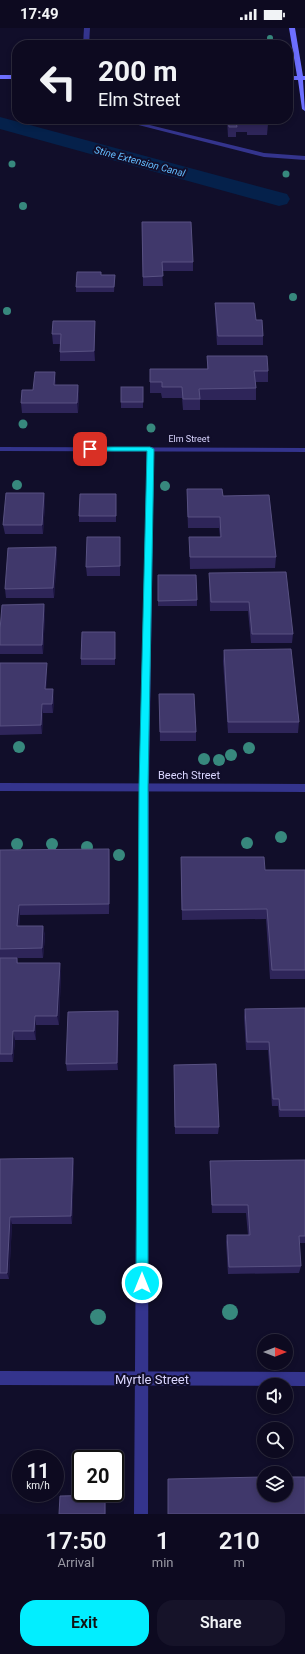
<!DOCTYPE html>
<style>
body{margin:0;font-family:Roboto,sans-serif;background:#161329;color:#f1f3f6;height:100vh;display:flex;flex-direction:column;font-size:15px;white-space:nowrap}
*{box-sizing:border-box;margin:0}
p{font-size:13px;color:#9a9aa5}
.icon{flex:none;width:22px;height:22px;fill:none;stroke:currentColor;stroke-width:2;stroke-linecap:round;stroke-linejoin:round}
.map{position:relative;height:1486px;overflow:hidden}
.drawer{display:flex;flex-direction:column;background:#0d0a20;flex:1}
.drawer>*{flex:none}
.top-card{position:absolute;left:12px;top:12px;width:281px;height:84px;border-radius:16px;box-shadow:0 2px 6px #0003,0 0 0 1px #2d2b3e;background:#0d0a20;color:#f1f3f6;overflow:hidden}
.needle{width:26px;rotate:90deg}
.tools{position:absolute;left:257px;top:1306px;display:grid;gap:8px}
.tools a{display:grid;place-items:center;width:36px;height:36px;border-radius:50%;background:#0d0a20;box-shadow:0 2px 6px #0003,0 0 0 1px #2d2b3e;font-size:20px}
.speed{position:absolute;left:12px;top:1422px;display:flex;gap:8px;font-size:20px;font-weight:700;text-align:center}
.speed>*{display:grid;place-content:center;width:52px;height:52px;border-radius:50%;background:#0d0a20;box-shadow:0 2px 6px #0003,0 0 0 1px #2d2b3e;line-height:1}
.speed small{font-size:10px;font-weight:400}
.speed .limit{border:2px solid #111;border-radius:6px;background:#fff;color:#111}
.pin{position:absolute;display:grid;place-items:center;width:34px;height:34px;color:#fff;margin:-17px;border-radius:8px;box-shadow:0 2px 6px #0006}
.me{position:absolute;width:44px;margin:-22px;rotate:0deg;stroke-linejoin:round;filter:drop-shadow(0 0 3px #0008)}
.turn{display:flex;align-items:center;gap:14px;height:84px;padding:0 20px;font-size:18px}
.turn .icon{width:52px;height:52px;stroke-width:2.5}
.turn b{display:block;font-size:28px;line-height:34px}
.eta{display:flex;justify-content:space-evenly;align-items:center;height:68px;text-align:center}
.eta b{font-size:24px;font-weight:600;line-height:28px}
.cta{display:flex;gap:8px;margin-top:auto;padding:8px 20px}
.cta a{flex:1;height:46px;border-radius:16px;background:#02eeff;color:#111;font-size:16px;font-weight:600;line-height:46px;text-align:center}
.cta a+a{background:#161329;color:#f1f3f6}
.status{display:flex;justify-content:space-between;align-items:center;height:28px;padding:0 20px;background:#0d0a20;direction:ltr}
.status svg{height:11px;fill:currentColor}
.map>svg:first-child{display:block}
</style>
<div class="status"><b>17:49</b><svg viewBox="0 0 49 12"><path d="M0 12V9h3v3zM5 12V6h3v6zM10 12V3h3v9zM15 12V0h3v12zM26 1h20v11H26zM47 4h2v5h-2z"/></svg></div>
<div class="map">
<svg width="305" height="1486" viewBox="0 0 305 1486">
<rect width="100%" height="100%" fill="#110e2a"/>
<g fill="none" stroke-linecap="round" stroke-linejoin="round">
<path fill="#05214b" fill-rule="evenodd" d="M0 89 287 166 290 171 287 176 279 178 0 101Z"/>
<g fill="#34348d" fill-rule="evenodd">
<path d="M84 0H90L89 17H83Z"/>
<path d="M115 91H125L264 125 305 128V132L264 129Z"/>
<path d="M147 419H153L154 421 149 759 148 1486H134L139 759Z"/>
</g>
<g fill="#34348d" fill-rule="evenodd">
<path d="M0 419 305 420V424L0 423Z"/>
<path d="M0 755 305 756V764L0 763Z"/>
<path d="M0 1343 305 1344V1358L0 1357Z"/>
</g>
<g fill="#6d6fff" fill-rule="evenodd">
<path d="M289 0H295L303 48H305V52H303L305 83 302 81 298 52H288V48H297Z"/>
<rect x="0" y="47" width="17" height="4"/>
</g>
</g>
<g fill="#37887d">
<circle cx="270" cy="10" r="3"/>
<circle cx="12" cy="136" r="3.5"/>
<circle cx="286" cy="146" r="3.5"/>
<circle cx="23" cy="178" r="4"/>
<circle cx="293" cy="269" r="4"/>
<circle cx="7" cy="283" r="4"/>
<circle cx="23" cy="396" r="4.5"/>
<circle cx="151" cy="400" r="4.5"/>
<circle cx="17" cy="457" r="5"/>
<circle cx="165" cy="458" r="5"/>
<circle cx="19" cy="719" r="6"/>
<circle cx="249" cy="720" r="6"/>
<circle cx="231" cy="727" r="6"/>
<circle cx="204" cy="731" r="6"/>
<circle cx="219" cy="732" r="6"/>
<circle cx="281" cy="809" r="6"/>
<circle cx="247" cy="815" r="6"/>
<circle cx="17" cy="816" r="6"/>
<circle cx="52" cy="816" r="6"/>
<circle cx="87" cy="819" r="6"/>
<circle cx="119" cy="827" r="6"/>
<circle cx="230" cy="1284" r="8"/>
<circle cx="98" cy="1289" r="8"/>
</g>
<g fill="#2e2559">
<path d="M227 91H267L268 96 267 107H247V104H236V109H228Z"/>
<path d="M142 194 193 234V243H162L163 258H143Z"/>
<path d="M101 247H115L114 264H76V259Z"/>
<path d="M215 275 256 292 263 308V317H217L215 285Z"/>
<path d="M95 293V333H60V316H53L52 306Z"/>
<path d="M207 328 268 343V354H256V372H200V382H183L182 370H162L161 365H150V341H207Z"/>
<path d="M55 344V357H78L79 366 78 385H22L21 375 33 362Z"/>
<rect x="121" y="359" width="22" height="21"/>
<path d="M187 461 223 468 276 529 275 540 190 541 189 509H220L219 500H188L187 472Z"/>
<path d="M44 465 45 475 43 506H5L3 497Z"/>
<path d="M116 466V494H79V488Z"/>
<path d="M120 509V548H87L86 539Z"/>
<path d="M56 519 57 529 54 570H6L5 561Z"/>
<path d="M209 545 293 606 292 615H251L248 583H210L209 555Z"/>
<path d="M158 547 197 572V578H158Z"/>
<path d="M44 576 45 586 43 626H0V602Z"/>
<path d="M115 604V637H81V631Z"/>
<path d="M224 622 299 694 298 705H228L223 633Z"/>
<path d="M0 635 47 644 46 661 54 670 53 685H43L42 706 0 707Z"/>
<path d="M159 666 196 704V713H160Z"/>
<path d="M0 822 110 831 109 886 20 887 19 898H43L45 908 43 930H17L18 935 61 944 59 997H36V1012H15L13 1034H0Z"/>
<path d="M181 829 265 842H305V951H270L266 891 182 892 181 839Z"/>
<path d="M305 980V1089H279L278 1078H272L268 1022H246L244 989 245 981Z"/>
<path d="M118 983V1042L67 1043 66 1036Z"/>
<path d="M174 1037 219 1099 218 1106H175Z"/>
<path d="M73 1130 74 1138 72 1196H12L9 1251H0V1131Z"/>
<path d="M305 1132V1215H299L301 1238 299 1245 228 1246 226 1214 227 1207H248L246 1185H212L210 1140V1133Z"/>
</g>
<g fill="#1b143f">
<path d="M95 293V333L94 323Z"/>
<path d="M55 344 56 354 55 366 54 357Z"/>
<path d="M78 357 79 366 78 385 77 375Z"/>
<path d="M44 465 45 475 43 506 42 497Z"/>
<path d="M56 519 57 529 54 570 53 560Z"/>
<path d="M44 576 45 586 43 626 42 617Z"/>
<path d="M47 635V644L46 670 45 661Z"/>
<path d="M53 661 54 670 53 685 52 676Z"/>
<path d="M42 676 43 685 42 706 41 697Z"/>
<path d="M109 821 110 831 109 886Z"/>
<path d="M19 877 20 887 19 908 17 898Z"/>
<path d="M43 898 45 908 43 930 42 920Z"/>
<path d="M60 935 61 944 59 997 57 988Z"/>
<path d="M118 983 119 991 118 1042 117 1035Z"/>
<path d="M35 988 36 997V1012L34 1003Z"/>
<path d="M13 1003 15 1012 13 1034 12 1026Z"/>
<path d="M73 1130 74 1138 72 1196 71 1188Z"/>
<path d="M10 1189 12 1196 9 1251 7 1245Z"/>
<path d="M105 1467 106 1470V1486H105Z"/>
</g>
<g fill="#40386b" stroke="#585182">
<path d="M228 91H267L268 96H248V94H236L237 99H229Z"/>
<path d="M142 194H191L193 234H162L163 248 143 249Z"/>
<path d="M77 244H101V247H115L114 259H76Z"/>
<path d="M215 275H254L256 292H262L263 308H218Z"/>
<path d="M53 293H95L94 323 60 324 61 306H52Z"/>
<path d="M207 328H267L268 343H254L256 360 199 361 200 371H183L182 359H162V354H150V341H208Z"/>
<path d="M35 344H55L54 357H78L77 375H21L22 362H33Z"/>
<rect x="121" y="359" width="22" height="15"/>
<path d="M187 461H222L223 468 269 467 276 529H190L189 509H221L220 489H188Z"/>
<path d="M6 465H44L42 497H3Z"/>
<path d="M80 466H116V488H79Z"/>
<path d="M87 509H120V538L86 539Z"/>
<path d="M56 519 53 560 5 561 8 520Z"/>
<path d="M286 544 293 606H252L249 574H211L209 545Z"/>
<path d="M158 547H196L197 572 158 573Z"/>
<path d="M44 576 42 617H0V602L2 577Z"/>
<path d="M82 604H115V631H81Z"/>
<path d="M291 621 299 694H228L224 622Z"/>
<path d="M0 635H47L45 661H53L52 676H42L41 697 0 698Z"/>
<path d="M159 666H194L196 704H160Z"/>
<path d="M109 821V876L19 877 17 898H43L42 920 0 921V822Z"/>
<path d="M181 829H264L265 842H305V942H272L267 881 182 882Z"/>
<path d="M0 930H17V935H60L57 988H35L34 1003H13L12 1026H0Z"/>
<path d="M305 980V1082H280L279 1071H273L269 1014H247L245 981Z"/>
<path d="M118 983 117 1035 66 1036 68 984Z"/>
<path d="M216 1036 219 1099H175L174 1037Z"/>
<path d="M73 1130 71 1188 10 1189 7 1245H0V1131Z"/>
<path d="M305 1132V1208H299L301 1238 229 1239 227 1207H250L248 1177H212L210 1133Z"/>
<path d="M264 1449V1467H286V1449H305V1486H168V1451Z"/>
<path d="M105 1467V1486H59L60 1468Z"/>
</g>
<path fill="#02eeff" stroke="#019ba6" d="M88 419H150L154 421 148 759V1255L146 1259 142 1261 138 1259 136 1255 139 759 147 423H88Z"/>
<g text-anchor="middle" stroke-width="4" stroke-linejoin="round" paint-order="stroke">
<g font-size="9" fill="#dad6ff" stroke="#110e2a">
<text x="189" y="414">Elm Street</text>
</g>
<g font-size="10" font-style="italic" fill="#64bdff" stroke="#110e2a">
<text transform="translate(140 133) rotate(15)" y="4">Stine Extension Canal</text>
</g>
<g font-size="11" fill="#dad6ff" stroke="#110e2a">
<text x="189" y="751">Beech Street</text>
</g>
<g font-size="13" fill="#dad6ff" stroke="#110e2a">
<text x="152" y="1356">Myrtle Street</text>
</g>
</g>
</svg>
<div class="tools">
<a><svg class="needle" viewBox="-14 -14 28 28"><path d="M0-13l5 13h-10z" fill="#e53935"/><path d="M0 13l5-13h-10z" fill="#9a9aa5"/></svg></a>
<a><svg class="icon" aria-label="sound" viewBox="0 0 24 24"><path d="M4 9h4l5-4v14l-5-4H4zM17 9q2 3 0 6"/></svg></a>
<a><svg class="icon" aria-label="search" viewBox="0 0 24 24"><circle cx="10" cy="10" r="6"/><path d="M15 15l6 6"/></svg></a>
<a><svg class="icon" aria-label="layers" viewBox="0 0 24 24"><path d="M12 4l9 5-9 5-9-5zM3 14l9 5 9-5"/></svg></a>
</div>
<div class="speed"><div>11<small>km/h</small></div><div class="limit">20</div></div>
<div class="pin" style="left:90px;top:421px;background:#d93025"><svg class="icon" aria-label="arrive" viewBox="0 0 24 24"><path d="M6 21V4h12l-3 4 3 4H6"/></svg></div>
<svg class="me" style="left:142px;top:1255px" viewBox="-20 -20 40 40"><circle r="17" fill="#02eeff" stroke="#fff" stroke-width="3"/><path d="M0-11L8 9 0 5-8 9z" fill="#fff"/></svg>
<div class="top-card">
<div class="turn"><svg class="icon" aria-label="left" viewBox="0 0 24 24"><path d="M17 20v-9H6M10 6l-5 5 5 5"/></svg><div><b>200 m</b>Elm Street</div></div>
</div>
</div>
<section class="drawer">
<div class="eta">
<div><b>17:50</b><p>Arrival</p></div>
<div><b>1</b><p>min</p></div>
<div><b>210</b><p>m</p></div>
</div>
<div class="cta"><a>Exit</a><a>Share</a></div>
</section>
